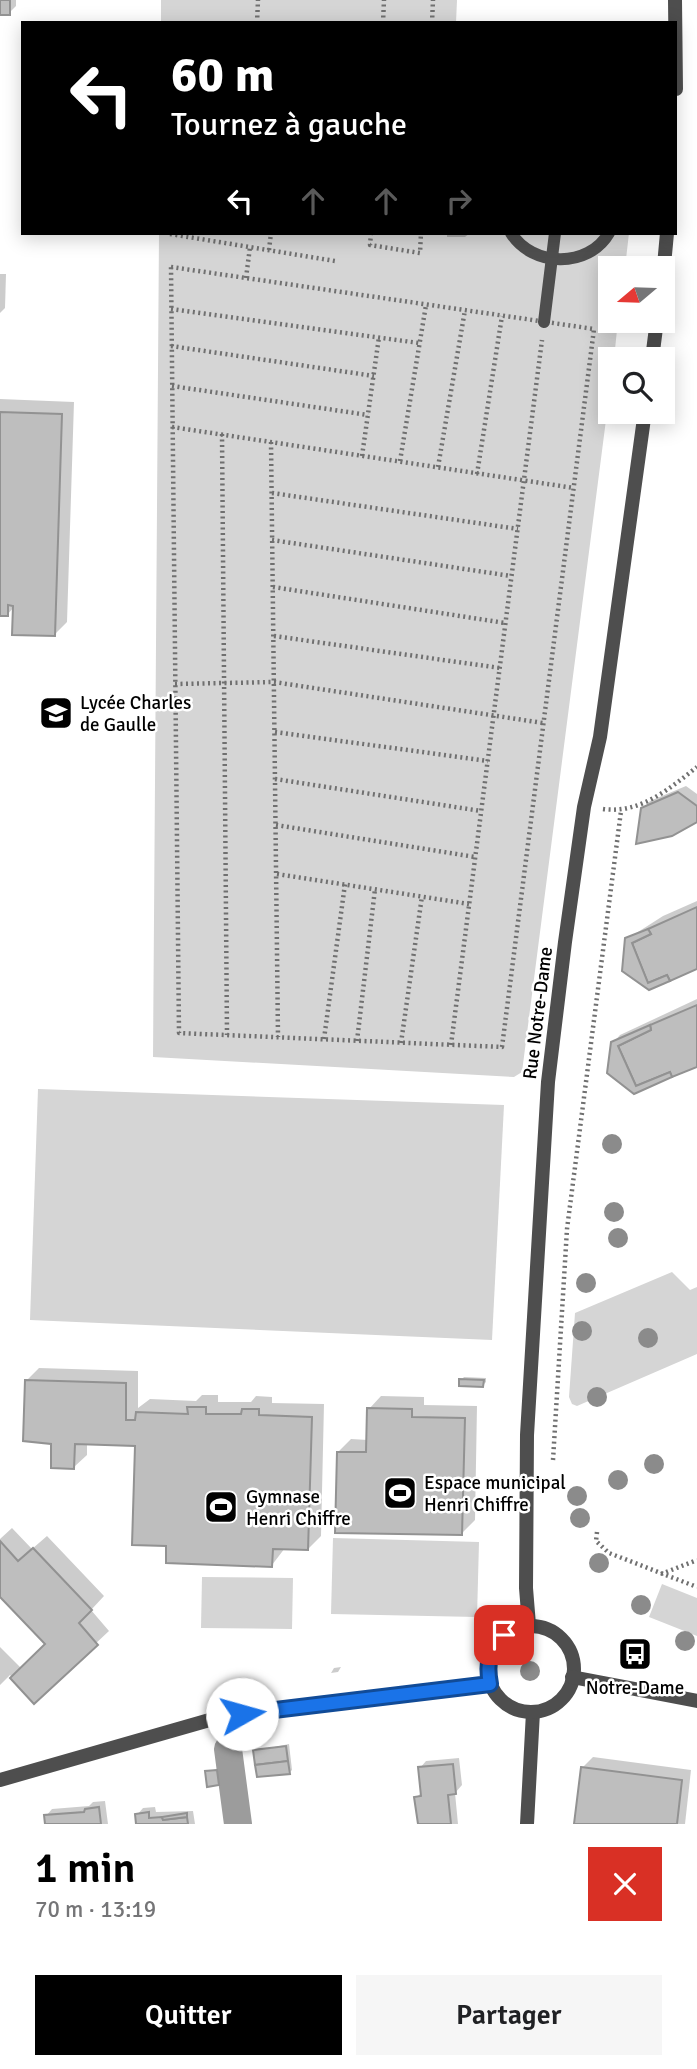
<!DOCTYPE html>
<html lang="fr">
<meta charset="utf-8">
<style>
body{margin:0;font-family:Signika,sans-serif;background:#f6f6f6;color:#202124;height:100vh;display:flex;flex-direction:column;font-size:26px;white-space:nowrap}
*{box-sizing:border-box;margin:0}
p{font-size:23px;color:#757577}
.icon{flex:none;width:38px;height:38px;fill:none;stroke:currentColor;stroke-width:2;stroke-linecap:round;stroke-linejoin:round}
.map{position:relative;height:1824px;overflow:hidden}
.panel{display:flex;flex-direction:column;background:#fff;flex:1}
.panel>*{flex:none}
.guide{position:absolute;left:21px;top:21px;width:656px;height:214px;border-radius:0px;box-shadow:0 4px 18px #0003;background:#000;color:#fff;overflow:hidden}
.needle{width:46px;rotate:251deg}
.tools{position:absolute;left:598px;top:256px;display:grid;gap:14px}
.tools a{display:grid;place-items:center;width:77px;height:77px;border-radius:0px;background:#fff;box-shadow:0 4px 18px #0003;font-size:35px}
.pin{position:absolute;display:grid;place-items:center;width:60px;height:60px;color:#fff;margin:-30px;border-radius:14px;box-shadow:0 4px 10px #0006}
.me{position:absolute;width:77px;margin:-38px;rotate:83deg;stroke-linejoin:round;filter:drop-shadow(0 0 5px #0008)}
.turn{display:flex;align-items:center;gap:24px;height:147px;padding:0 35px;font-size:32px}
.turn .icon{width:91px;height:91px;stroke-width:2.5}
.turn b{display:block;font-size:49px;line-height:60px}
.lanes{display:flex;align-items:center;height:66px;padding:0 35px;background:#0003;justify-content:center;gap:35px;direction:ltr}
.lanes .off{opacity:.35}
.round{display:grid;place-items:center;flex:none;width:74px;height:74px;border-radius:0px;background:#f6f6f6}
.headline{display:flex;align-items:center;justify-content:space-between;height:119px;padding:0 35px}
h1{font-size:42px;font-weight:600;line-height:52px;color:#000}
.primary-button{display:flex;gap:14px;margin-top:auto;padding:14px 35px}
.primary-button a{flex:1;height:80px;border-radius:0px;background:#000;color:#fff;font-size:28px;font-weight:600;line-height:80px;text-align:center}
.primary-button a+a{background:#f6f6f6;color:#202124}
.map>svg:first-child{display:block}
</style>
<div class="map">
<svg width="697" height="1824" viewBox="0 0 697 1824">
<rect width="100%" height="100%" fill="#fff"/>
<g fill="#d5d5d5">
<path d="M161 0H457L456 23H161Z"/>
<path d="M159 233H629L625 268H611V320H618L614 359H611V381L522 1072 514 1077 153 1057Z"/>
<path d="M38 1089 504 1105 492 1340 30 1320Z"/>
<path d="M672 1272 690 1290 697 1287V1354L577 1406 572 1404 569 1397 575 1313Z"/>
<path d="M333 1538 479 1542 477 1617 331 1614Z"/>
<path d="M202 1577 293 1578 292 1629 201 1628Z"/>
<path d="M662 1584 697 1598V1636L649 1617Z"/>
</g>
<g fill="#0003">
<path d="M0 0H16V6L9 13H0Z"/>
<path d="M447 233H470L465 237H447Z"/>
<path d="M0 274H6L5 308 0 313Z"/>
<path d="M0 399 74 402 67 622 54 635 14 607 7 615 0 614Z"/>
<path d="M686 786 697 794V819L643 809 650 801Z"/>
<path d="M697 901V968L627 939 663 916Z"/>
<path d="M697 999V1065L613 1043 620 1035Z"/>
<path d="M39 1368 138 1371V1408L150 1399 196 1401 202 1395H218V1402H251L256 1396 272 1397V1403L324 1404 321 1536 308 1549 285 1548 272 1565 168 1544 137 1444 87 1443V1455L74 1467 53 1442 26 1381Z"/>
<path d="M464 1377 486 1378V1382L483 1385 461 1380Z"/>
<path d="M381 1396 424 1397V1405L477 1406 475 1520 462 1533 338 1452 351 1439 368 1440 369 1409Z"/>
<path d="M12 1528 32 1549 47 1536 104 1596 91 1610 109 1631 34 1701 10 1675 0 1685V1647L21 1668 47 1644 0 1594V1539Z"/>
<path d="M341 1667 338 1672 331 1673 334 1668Z"/>
<path d="M289 1744 292 1770 289 1773 255 1751Z"/>
<path d="M593 1757 691 1770 685 1824H576L583 1767Z"/>
<path d="M459 1758 462 1785 455 1793 458 1824H420L416 1798 422 1792 420 1768 426 1761Z"/>
<path d="M219 1768 221 1781 218 1784 207 1772Z"/>
<path d="M105 1801 108 1824H47L46 1816 52 1809 89 1806 93 1802Z"/>
<path d="M155 1807 156 1812 193 1811 195 1824H138L137 1815 143 1808Z"/>
</g>
<g fill="none" stroke-linecap="round" stroke-linejoin="round">
<path stroke="#9c9c9c" stroke-width="28" d="M228 1749 238 1824"/>
</g>
<g fill="#bebebe" stroke="#929292" stroke-width="2">
<rect x="0" y="0" width="10" height="15"/>
<path d="M0 412 62 414 55 636 12 635 13 606 8 605V616H0Z"/>
<path d="M678 792 697 806V822L672 836 636 844 641 808Z"/>
<path d="M697 907V969L670 981 667 975 648 983 632 943 651 934 648 929Z"/>
<path d="M648 929 651 934 632 943 648 983 667 975 670 981 649 990 622 971 625 938Z"/>
<path d="M697 1005V1067L672 1077 670 1072 636 1086 618 1046 651 1030 650 1025Z"/>
<path d="M650 1025 651 1030 618 1046 636 1086 670 1072 672 1077 634 1094 607 1073 611 1042Z"/>
<path d="M459 1379 484 1380 483 1387 459 1386Z"/>
<path d="M25 1380 126 1383V1420H135L136 1412 188 1414 187 1407H206V1414H241L242 1409H259V1415L312 1417 308 1550 273 1549 272 1567 166 1563V1546L132 1545 135 1446 75 1444 74 1469 51 1468V1444L23 1441Z"/>
<path d="M367 1408 412 1409V1417L465 1418 462 1535 335 1533 337 1452H366Z"/>
<path d="M0 1541 18 1561 33 1548 92 1610 79 1623 98 1645 34 1704 10 1678 45 1644 0 1597Z"/>
<path d="M286 1746 288 1761 255 1765 253 1750Z"/>
<path d="M288 1761 290 1774 257 1777 255 1765Z"/>
<path d="M453 1764 456 1794 448 1795 451 1824H418L414 1797 421 1796 418 1767Z"/>
<path d="M581 1767 682 1780 677 1824H574Z"/>
<path d="M217 1770 219 1785 207 1787 205 1771Z"/>
<path d="M99 1807 101 1824H45L44 1815 84 1812 85 1809Z"/>
<path d="M149 1812V1818L162 1817 163 1820 187 1817 188 1824H136L135 1814Z"/>
<path d="M187 1813V1817L163 1820 162 1817Z"/>
</g>
<g fill="none" stroke-linecap="round" stroke-linejoin="round">
<g stroke="#707070" stroke-width="4.5" stroke-dasharray="2 3.5" stroke-linecap="butt">
<path d="M257 23 258 0"/>
<path d="M383 23 384 0"/>
<path d="M432 23 433 0"/>
<path d="M371 233 370 245 420 253 421 233"/>
<path d="M170 234 335 261"/>
<path d="M269 250 271 233"/>
<path d="M171 267 594 329 502 1047 179 1033Z"/>
<path d="M246 278 250 247"/>
<path d="M171 309 419 343"/>
<path d="M171 346 374 376"/>
<path d="M172 386 368 415"/>
<path d="M172 427 574 488"/>
<path d="M222 434 227 1035"/>
<path d="M271 442 278 1037"/>
<path d="M362 456 379 337"/>
<path d="M400 461 426 305"/>
<path d="M438 467 465 310"/>
<path d="M477 474 502 316"/>
<path d="M272 493 518 529"/>
<path d="M272 540 511 576"/>
<path d="M273 587 505 623"/>
<path d="M274 636 500 668"/>
<path d="M175 684 274 682 543 723"/>
<path d="M275 732 488 761"/>
<path d="M275 779 481 811"/>
<path d="M603 809C640 814 669 789 697 767"/>
<path d="M276 825 475 857"/>
<path d="M277 874 469 904"/>
<path d="M324 1039 345 884"/>
<path d="M357 1041 375 889"/>
<path d="M401 1043 422 896"/>
<path d="M451 1045 542 340"/>
<path d="M553 1460 567 1229 621 811"/>
<path d="M597 1532 596 1541 609 1553 697 1587"/>
<path d="M661 1574 697 1560"/>
</g>
<g stroke="#4e4e4e" stroke-width="12">
<path d="M511 233C532 267 588 269 609 233"/>
<path d="M544 322 555 233"/>
</g>
<g stroke="#4e4e4e" stroke-width="14">
<path d="M675 0 676 89"/>
<path d="M663 276 667 233"/>
<path d="M652 359 657 320"/>
<path d="M529 1625 526 1588 527 1435 548 1082 565 942 584 807 600 737 645 411"/>
<path d="M527 1824 533 1712"/>
</g>
<g stroke="#4e4e4e" stroke-width="14">
<circle cx="531" cy="1669" r="43"/>
<path d="M572 1677 697 1701"/>
<path d="M0 1780 220 1717 490 1684"/>
</g>
</g>
<g fill="#8b8b8b">
<circle cx="612" cy="1144" r="10"/>
<circle cx="614" cy="1212" r="10"/>
<circle cx="618" cy="1238" r="10"/>
<circle cx="586" cy="1283" r="10"/>
<circle cx="582" cy="1331" r="10"/>
<circle cx="648" cy="1338" r="10"/>
<circle cx="597" cy="1397" r="10"/>
<circle cx="654" cy="1464" r="10"/>
<circle cx="618" cy="1480" r="10"/>
<circle cx="577" cy="1496" r="10"/>
<circle cx="580" cy="1518" r="10"/>
<circle cx="599" cy="1563" r="10"/>
<circle cx="641" cy="1605" r="10"/>
<circle cx="685" cy="1641" r="10"/>
<circle cx="530" cy="1671" r="10"/>
</g>
<g fill="none" stroke-linecap="round" stroke-linejoin="round">
<defs>
<path id="route" d="M242 1714 490 1684C486 1663 489 1650 504 1635"/>
</defs>
<use href="#route" stroke="#114b97" stroke-width="18"/>
<use href="#route" stroke="#1a73e8" stroke-width="12"/>
</g>
<defs>
<symbol id="school-square" viewBox="-11 -11 22 22"><rect x="-9" y="-9" width="18" height="18" rx="4" fill="#000" stroke="#fff"/><path d="M0-5L7-2L0 1L-7-2ZM-4 1L0 2.5L4 1V4Q0 6-4 4Z" fill="#fff"/></symbol>
<symbol id="stadium-square" viewBox="-11 -11 22 22"><rect x="-9" y="-9" width="18" height="18" rx="4" fill="#000" stroke="#fff"/><path d="M0-5a6.5 5 0 1 0 0 10a6.5 5 0 1 0 0-10ZM-3.5-1.8h7v3.6h-7Z" fill="#fff"/></symbol>
<symbol id="bus-square" viewBox="-11 -11 22 22"><rect x="-9" y="-9" width="18" height="18" rx="4" fill="#000" stroke="#fff"/><path d="M-5-6H5V4H4V6H2V4H-2V6H-4V4H-5ZM-3.5-4V0h7V-4ZM-3.5 1.2v1.5H-2V1.2ZM2 1.2v1.5H3.5V1.2Z" fill="#fff"/></symbol>
</defs>
<g fill-rule="evenodd">
<use href="#school-square" x="37" y="694" width="38" height="38"/>
<use href="#stadium-square" x="381" y="1474" width="38" height="38"/>
<use href="#stadium-square" x="202" y="1488" width="38" height="38"/>
<use href="#bus-square" x="616" y="1635" width="38" height="38"/>
</g>
<g text-anchor="middle" stroke-width="5" stroke-linejoin="round" paint-order="stroke">
<g font-size="19" fill="#000" stroke="#fff" text-anchor="start">
<text x="80" y="709">Lycée Charles<tspan x="80" dy="22">de Gaulle</tspan></text>
<text x="424" y="1489">Espace municipal<tspan x="424" dy="22">Henri Chiffre</tspan></text>
<text x="246" y="1503">Gymnase<tspan x="246" dy="22">Henri Chiffre</tspan></text>
<text x="635" y="1694" text-anchor="middle">Notre-Dame</text>
</g>
<g font-size="19" fill="#000" stroke="#fff">
<text transform="translate(537 1013) rotate(-83)" y="7">Rue Notre-Dame</text>
</g>
</g>
</svg>
<div class="tools">
<a><svg class="needle" viewBox="-14 -14 28 28"><path d="M0-13l5 13h-10z" fill="#e53935"/><path d="M0 13l5-13h-10z" fill="#757577"/></svg></a>
<a><svg class="icon" aria-label="search" viewBox="0 0 24 24"><circle cx="10" cy="10" r="6"/><path d="M15 15l6 6"/></svg></a>
</div>
<div class="pin" style="left:504px;top:1635px;background:#d93025"><svg class="icon" aria-label="arrive" viewBox="0 0 24 24"><path d="M6 21V4h12l-3 4 3 4H6"/></svg></div>
<svg class="me" style="left:242px;top:1714px" viewBox="-20 -20 40 40"><circle r="19" fill="#fff"/><path d="M0-13L10 11 0 6-10 11z" fill="#1a73e8"/></svg>
<div class="guide">
<div class="turn"><svg class="icon" aria-label="left" viewBox="0 0 24 24"><path d="M17 20v-9H6M10 6l-5 5 5 5"/></svg><div><b>60 m</b>Tournez à gauche</div></div>
<div class="lanes"><svg class="icon" aria-label="left" viewBox="0 0 24 24"><path d="M17 20v-9H6M10 6l-5 5 5 5"/></svg><svg class="icon off" aria-label="ahead" viewBox="0 0 24 24"><path d="M12 20V5M6 11l6-6 6 6"/></svg><svg class="icon off" aria-label="ahead" viewBox="0 0 24 24"><path d="M12 20V5M6 11l6-6 6 6"/></svg><svg class="icon off" aria-label="right" viewBox="0 0 24 24"><path d="M7 20v-9h11M14 6l5 5-5 5"/></svg></div>
</div>
</div>
<section class="panel">
<div class="headline"><div><h1>1 min</h1><p>70 m · 13:19</p></div><a class="round" style="background:#d93025;color:#fff"><svg class="icon" aria-label="close" viewBox="0 0 24 24"><path d="M6 6l12 12M18 6L6 18"/></svg></a></div>
<div class="primary-button"><a>Quitter</a><a>Partager</a></div>
</section>
